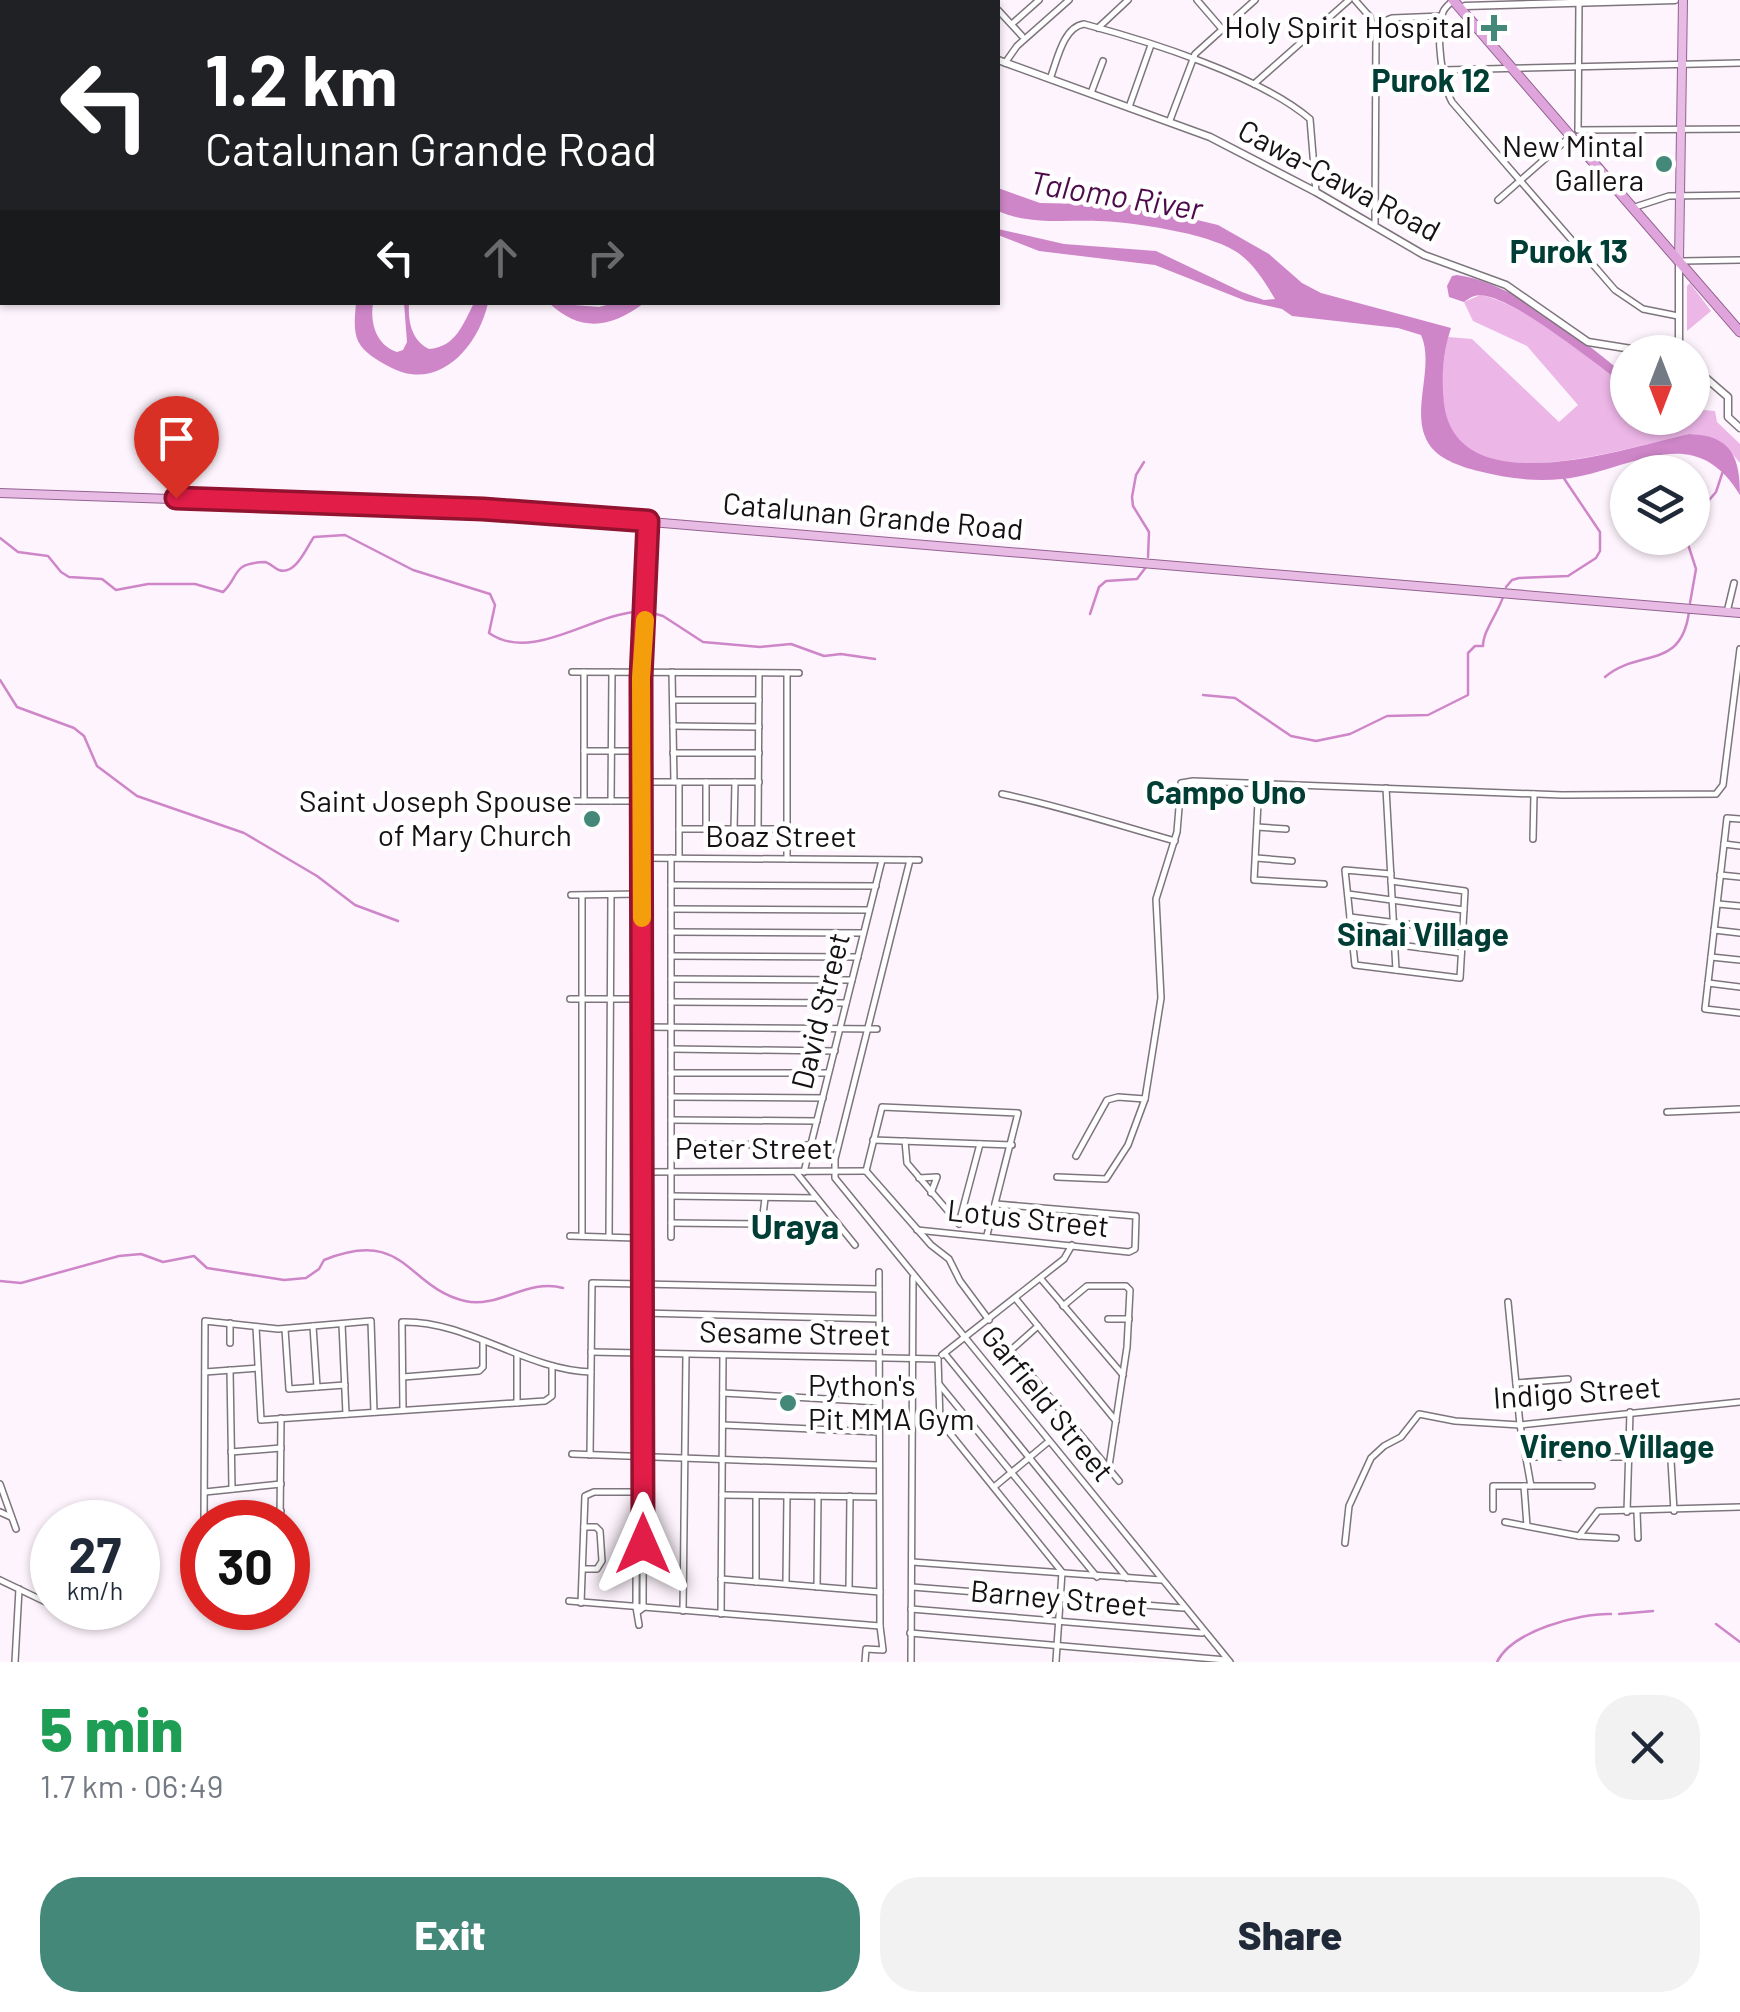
<!DOCTYPE html>
<meta charset="utf-8">
<style>
body{margin:0;font-family:Barlow,sans-serif;background:#f2f2f3;color:#1f2937;height:100vh;display:flex;flex-direction:column;font-size:38px;white-space:nowrap}
*{box-sizing:border-box;margin:0}
p{font-size:32px;color:#747a83}
.icon{flex:none;width:55px;height:55px;fill:none;stroke:currentColor;stroke-width:2;stroke-linecap:round;stroke-linejoin:round}
.map{position:relative;height:1662px;overflow:hidden}
.drawer{display:flex;flex-direction:column;background:#fff;flex:1}
.drawer>*{flex:none}
.guide{position:absolute;left:0px;top:0px;width:1000px;height:305px;box-shadow:0 2px 8px #0004;background:#202124;color:#fff;overflow:hidden}
.needle{width:65px;rotate:180deg}
.tools{position:absolute;left:1610px;top:335px;display:grid;gap:20px}
.tools a{display:grid;place-items:center;width:100px;height:100px;border-radius:50%;background:#fff;box-shadow:0 2px 8px #0004;font-size:50px}
.speed{position:absolute;left:30px;top:1500px;display:flex;gap:20px;font-size:50px;font-weight:700;text-align:center}
.speed>*{display:grid;place-content:center;width:130px;height:130px;border-radius:50%;background:#fff;box-shadow:0 2px 8px #0004;line-height:1}
.speed small{font-size:25px;font-weight:400}
.speed .limit{border:15px solid #d22;background:#fff;color:#111}
.pin{position:absolute;display:grid;place-items:center;width:85px;height:85px;color:#fff;margin:-102px -42px;border-radius:50% 50% 50% 0;rotate:-45deg;box-shadow:0 0 10px #0007}
.pin .icon{rotate:45deg}
.me{position:absolute;width:110px;margin:-55px;rotate:0deg;stroke-linejoin:round;filter:drop-shadow(0 0 8px #0008)}
.turn{display:flex;align-items:center;gap:35px;height:210px;padding:0 40px;font-size:45px}
.turn .icon{width:130px;height:130px;stroke-width:2.5}
.turn b{display:block;font-size:70px;line-height:85px}
.lanes{display:flex;align-items:center;height:95px;padding:0 40px;background:#0003;justify-content:center;gap:50px;direction:ltr}
.lanes .off{opacity:.35}
.round{display:grid;place-items:center;flex:none;width:105px;height:105px;border-radius:40px;background:#f2f2f3}
.overview{display:flex;align-items:center;justify-content:space-between;height:170px;padding:0 40px}
h1{font-size:60px;font-weight:800;line-height:75px;color:#1e9e55}
.cta{display:flex;gap:20px;margin-top:auto;padding:20px 40px}
.cta a{flex:1;height:115px;border-radius:40px;background:#44887a;color:#fff;font-size:40px;font-weight:800;line-height:115px;text-align:center}
.cta a+a{background:#f2f2f3;color:#1f2937}
.map>svg:first-child{display:block}
</style>
<div class="map">
<svg width="1740" height="1662" viewBox="0 0 1740 1662">
<rect width="100%" height="100%" fill="#fef4fd"/>
<g fill="#ecb6e7">
<path d="M1690 283 1711 311 1687 331V286Z"/>
<path d="M1480 295C1522 302 1591 361 1627 387L1628 418H1692L1693 409 1715 411 1717 422 1740 444V463C1726 445 1713 435 1689 434 1636 446 1491 492 1453 436 1436 410 1442 365 1448 337L1472 339 1559 422 1578 405 1527 346 1473 321 1464 302Z"/>
</g>
<g fill="#ce86c8">
<path d="M998 188 1040 203 1135 205 1218 225 1269 254 1302 283 1321 293 1451 328C1443 352 1441 379 1444 404 1457 506 1626 448 1689 434 1732 435 1740 458 1740 495 1693 417 1630 472 1562 479 1533 482 1506 478 1478 471 1462 467 1441 460 1431 447 1407 416 1436 368 1421 335L1398 328 1292 316 1282 309 1246 301 1155 265 1039 251 998 235V229L1064 244 1156 251 1242 292 1264 300 1275 299C1265 282 1252 261 1235 251 1207 233 1132 222 1098 221 1065 220 1029 225 998 211Z"/>
<path d="M1457 275C1516 283 1581 340 1627 376V387C1597 365 1519 302 1486 296 1476 294 1471 297 1464 302L1449 297 1447 286 1452 276Z"/>
<path d="M356 303H373C370 323 376 345 397 352L403 350 407 342 404 303H409C408 321 411 340 429 349 456 347 463 324 474 303H488C478 348 437 394 388 366 377 360 364 353 358 341 353 330 355 315 356 303Z"/>
<path d="M549 303 599 307 614 303H644C611 328 581 333 549 303Z"/>
</g>
<g fill="none" stroke-linecap="round" stroke-linejoin="round">
<g stroke="#ce86c8" stroke-width="2.5">
<path d="M1144 462 1136 475 1132 497 1133 506 1149 532 1148 557"/>
<path d="M1692 520 1716 492 1723 471"/>
<path d="M0 538 18 552 48 556 61 572 69 577 102 579 116 590 148 584H195L223 592C240 576 231 563 265 562 270 563 274 568 279 570 296 576 307 546 314 537L345 535 413 570 490 594 495 605 489 633C532 663 590 615 636 612"/>
<path d="M1686 538 1696 569 1690 603"/>
<path d="M1506 587 1512 580 1519 578 1568 576 1596 558 1600 551V532L1563 477"/>
<path d="M649 612 663 616 703 642 760 647 791 644 824 656 841 654 875 659"/>
<path d="M1090 614 1099 587 1106 581 1137 579 1146 567"/>
<path d="M1605 677C1639 648 1681 671 1689 612"/>
<path d="M0 680 17 707 74 728 84 736 97 766 137 796 244 833 317 876 355 905 398 921"/>
<path d="M1203 695 1235 698 1291 736 1316 741 1350 734 1387 716 1428 715 1468 695V653L1475 646H1483C1483 631 1498 613 1503 597"/>
<path d="M0 1281 21 1283 119 1256 141 1254 163 1262 194 1256 207 1268 284 1280 306 1278 319 1269 324 1260C406 1227 406 1287 465 1301 498 1309 528 1278 563 1288"/>
<path d="M1619 1614 1653 1611"/>
<path d="M1716 1624 1740 1642"/>
<path d="M1497 1662C1512 1631 1579 1613 1611 1614"/>
</g>
<defs>
<g id="minor">
<path d="M585 0 592 2"/>
<path d="M740 0 741 2"/>
<path d="M795 0 797 2"/>
<path d="M899 0 905 2"/>
<path d="M989 0 991 2"/>
<path d="M1197 0 1222 29"/>
<path d="M1355 0 1370 17 1376 34 1375 225"/>
<path d="M1454 0C1449 4 1445 7 1443 12 1435 32 1442 84 1452 102L1615 290 1643 309 1678 316"/>
<path d="M612 2 613 0"/>
<path d="M639 2V0"/>
<path d="M727 2 730 0"/>
<path d="M780 2 784 0"/>
<path d="M829 2 836 0"/>
<path d="M911 2 914 0"/>
<path d="M947 2 949 0"/>
<path d="M981 2 984 0"/>
<path d="M998 10 1022 36"/>
<path d="M1013 23 1039 0"/>
<path d="M1374 25 1392 18 1442 16"/>
<path d="M1098 28 1128 0"/>
<path d="M1005 63 1017 46 1069 0"/>
<path d="M1443 70 1740 63"/>
<path d="M1050 79C1057 61 1063 27 1084 24 1148 41 1260 76 1310 119L1316 192"/>
<path d="M1254 84 1349 0"/>
<path d="M1091 93 1103 61"/>
<path d="M1129 107 1151 45"/>
<path d="M1170 120 1195 54 1255 0"/>
<path d="M1578 130 1740 129"/>
<path d="M1578 130 1579 3"/>
<path d="M1498 200 1571 136"/>
<path d="M1632 208 1669 196 1740 195"/>
<path d="M1682 261 1740 260"/>
<path d="M1727 612 1734 583"/>
<path d="M638 671 640 522"/>
<path d="M572 672 799 673"/>
<path d="M584 672V801"/>
<path d="M672 672 674 782"/>
<path d="M787 673V859"/>
<path d="M673 700H759"/>
<path d="M673 726 759 727"/>
<path d="M584 751H641"/>
<path d="M673 753H759"/>
<path d="M642 782H759"/>
<path d="M679 782V858"/>
<path d="M1259 783 1254 880 1324 884"/>
<path d="M1386 788 1396 970"/>
<path d="M1002 794C1061 806 1117 825 1175 841"/>
<path d="M570 801H642"/>
<path d="M611 801 612 672"/>
<path d="M1740 819 1727 818 1705 1009 1740 1013"/>
<path d="M1257 827 1286 829"/>
<path d="M679 829H786"/>
<path d="M706 829V782"/>
<path d="M734 829 735 782"/>
<path d="M758 829 759 673"/>
<path d="M1533 839 1534 794"/>
<path d="M1724 844 1740 846"/>
<path d="M642 858 919 860"/>
<path d="M1256 858 1292 861"/>
<path d="M910 860 835 1159V1178L1230 1662"/>
<path d="M1391 874 1345 870 1355 965 1460 978 1465 891 1391 881"/>
<path d="M1720 875 1740 877"/>
<path d="M671 885 876 886"/>
<path d="M1348 894 1464 910"/>
<path d="M571 895 642 894"/>
<path d="M1718 904 1740 906"/>
<path d="M671 909 868 910"/>
<path d="M1350 917 1461 931"/>
<path d="M1714 930 1740 933"/>
<path d="M671 932 863 933"/>
<path d="M1353 939 1461 953"/>
<path d="M671 956 858 957"/>
<path d="M1711 957 1740 960"/>
<path d="M671 979 852 980"/>
<path d="M1708 983 1740 987"/>
<path d="M570 999H641"/>
<path d="M671 1002 846 1003"/>
<path d="M641 1027 877 1029"/>
<path d="M671 1049 835 1051"/>
<path d="M671 1073H828"/>
<path d="M671 1097 823 1098"/>
<path d="M1667 1112 1740 1109"/>
<path d="M671 1120 817 1121"/>
<path d="M873 1140 1012 1145"/>
<path d="M905 1141 907 1163 959 1224"/>
<path d="M671 1144 811 1145"/>
<path d="M1076 1156 1107 1100 1118 1097 1145 1099"/>
<path d="M866 1171 882 1107 1018 1113 987 1235"/>
<path d="M866 1171 931 1245 949 1259 960 1281 989 1320"/>
<path d="M641 1172 866 1171"/>
<path d="M796 1172 855 1245"/>
<path d="M804 1172 882 860"/>
<path d="M1057 1177 1106 1179 1128 1145 1145 1099 1161 998 1156 899 1177 832 1181 783 1193 781 1562 795 1716 794 1723 785 1740 649"/>
<path d="M919 1178 937 1177 931 1193"/>
<path d="M671 1196 815 1198"/>
<path d="M671 1223 762 1224 765 1198"/>
<path d="M959 1223 980 1144"/>
<path d="M917 1230 1129 1252 1135 1249 1136 1216 996 1204"/>
<path d="M570 1236 636 1238"/>
<path d="M582 1236V895"/>
<path d="M609 1237 611 895"/>
<path d="M671 1237V858"/>
<path d="M1041 1279 1123 1375"/>
<path d="M1016 1299 1116 1421"/>
<path d="M1508 1302 1520 1425 1531 1486"/>
<path d="M1063 1306 1087 1286H1126L1130 1290 1127 1347 1109 1466"/>
<path d="M642 1313 879 1319"/>
<path d="M1108 1319H1129"/>
<path d="M230 1323V1343"/>
<path d="M342 1324 346 1414"/>
<path d="M313 1326 317 1387"/>
<path d="M256 1327 261 1420 545 1401 552 1396V1366"/>
<path d="M285 1329 289 1389 345 1385"/>
<path d="M1007 1346 1119 1481"/>
<path d="M1011 1350 1038 1326"/>
<path d="M591 1352 938 1359"/>
<path d="M945 1354 1127 1578"/>
<path d="M942 1355 1064 1259 1072 1245"/>
<path d="M517 1356V1403"/>
<path d="M938 1359 940 1421 1062 1572 1056 1661"/>
<path d="M230 1370 232 1489"/>
<path d="M205 1372 258 1368"/>
<path d="M403 1377 479 1371 483 1367V1342"/>
<path d="M1516 1383 1568 1379"/>
<path d="M939 1384 1097 1577"/>
<path d="M723 1393 879 1402"/>
<path d="M403 1410 402 1322C466 1320 526 1370 591 1372"/>
<path d="M723 1425 879 1432"/>
<path d="M1670 1444 1674 1511"/>
<path d="M231 1452 281 1448"/>
<path d="M572 1454 879 1465"/>
<path d="M590 1455 592 1283 879 1289"/>
<path d="M1527 1457H1629"/>
<path d="M0 1484 16 1529"/>
<path d="M1524 1486 1527 1526"/>
<path d="M994 1487 1048 1442"/>
<path d="M205 1492 281 1484"/>
<path d="M722 1495 879 1497"/>
<path d="M1493 1509V1486H1592"/>
<path d="M0 1512 11 1517"/>
<path d="M1627 1512 1630 1412"/>
<path d="M1637 1512 1638 1538"/>
<path d="M204 1520 281 1511"/>
<path d="M204 1522 205 1321 278 1329 371 1321 374 1412"/>
<path d="M280 1522 281 1418"/>
<path d="M1505 1522 1579 1536 1616 1538"/>
<path d="M1579 1536 1598 1511 1740 1507"/>
<path d="M1345 1543 1349 1506 1371 1458 1384 1446 1401 1437 1419 1414 1455 1421 1520 1425 1740 1402"/>
<path d="M912 1562 1161 1580"/>
<path d="M583 1569H597L602 1561 600 1531 596 1527H584"/>
<path d="M721 1579 880 1592"/>
<path d="M0 1580 52 1605"/>
<path d="M756 1582V1496"/>
<path d="M786 1583 787 1496"/>
<path d="M817 1587 818 1496"/>
<path d="M912 1587 1183 1608"/>
<path d="M849 1588 850 1496"/>
<path d="M569 1601 880 1626"/>
<path d="M581 1603 585 1496 594 1492H638"/>
<path d="M62 1608H79"/>
<path d="M911 1609 1202 1633"/>
<path d="M639 1611 643 1608 644 1238 641 1230V678L648 521"/>
<path d="M683 1611 686 1355"/>
<path d="M721 1614 723 1356"/>
<path d="M639 1625 636 1607 637 1238 641 1230"/>
<path d="M910 1633 1226 1660"/>
<path d="M15 1662 19 1589"/>
<path d="M865 1662 866 1649 883 1650 880 1626 879 1272"/>
<path d="M911 1662 913 1278"/>
</g>
<g id="tertiary">
<path d="M854 0 859 2"/>
<path d="M1461 9 1465 6 1675 0"/>
<path d="M998 60 1210 137 1316 192 1424 255 1506 285 1588 342 1650 352"/>
</g>
<g id="secondary">
<path d="M1679 352V264"/>
<path d="M1692 366 1728 397V417L1740 428"/>
</g>
<g id="primary">
<path d="M1679 261 1683 0"/>
<path d="M0 493 519 511 1740 613"/>
</g>
<path id="trunk" d="M1453 0 1740 332"/>
</defs>
<use href="#minor" stroke="#7d757c" stroke-width="8"/>
<use href="#tertiary" stroke="#7d757c" stroke-width="9"/>
<use href="#secondary" stroke="#7d757c" stroke-width="9"/>
<use href="#primary" stroke="#936290" stroke-width="10"/>
<use href="#trunk" stroke="#936290" stroke-width="11"/>
<use href="#minor" stroke="#fff" stroke-width="5"/>
<use href="#tertiary" stroke="#fff" stroke-width="6"/>
<use href="#secondary" stroke="#fff" stroke-width="6"/>
<use href="#primary" stroke="#e7bbe4" stroke-width="8"/>
<use href="#trunk" stroke="#dfa4db" stroke-width="9"/>
</g>
<g fill="none" stroke-linecap="round" stroke-linejoin="round">
<defs>
<path id="route" d="M176 498 483 509 648 521 641 678 643 1544"/>
</defs>
<use href="#route" stroke="#92132f" stroke-width="25"/>
<use href="#route" stroke="#e11d48" stroke-width="18"/>
<path stroke="#f59e0b" stroke-width="18" d="M642 918 641 678 645 620"/>
</g>
<g fill="#44887a" stroke="#fff" stroke-width="4">
<path d="M1489 13h10v10h10v10h-10v10h-10v-10h-10v-10h10z"/>
<circle cx="1664" cy="164" r="10"/>
<circle cx="592" cy="819" r="10"/>
<circle cx="788" cy="1403" r="10"/>
</g>
<g text-anchor="middle" stroke-width="9" stroke-linejoin="round" paint-order="stroke">
<g font-size="30" fill="#151114" stroke="#fff" text-anchor="end">
<text x="1472" y="38">Holy Spirit Hospital</text>
<text x="1644" y="157">New Mintal<tspan x="1644" dy="34">Gallera</tspan></text>
<text x="572" y="812">Saint Joseph Spouse<tspan x="572" dy="34">of Mary Church</tspan></text>
<text x="808" y="1396" text-anchor="start">Python's<tspan x="808" dy="34">Pit MMA Gym</tspan></text>
</g>
<g font-size="30" fill="#151114" stroke="#fff">
<text transform="translate(1339 181) rotate(28)" y="10">Cawa-Cawa Road</text>
<text transform="translate(873 517) rotate(5)" y="10">Catalunan Grande Road</text>
<text x="781" y="847">Boaz Street</text>
<text transform="translate(821 1011) rotate(-76)" y="10">David Street</text>
<text x="754" y="1159">Peter Street</text>
<text transform="translate(1028 1219) rotate(6)" y="10">Lotus Street</text>
<text transform="translate(795 1334) rotate(1)" y="10">Sesame Street</text>
<text transform="translate(1577 1393) rotate(-4)" y="10">Indigo Street</text>
<text transform="translate(1047 1404) rotate(51)" y="10">Garfield Street</text>
<text transform="translate(1059 1599) rotate(5)" y="10">Barney Street</text>
</g>
<g font-size="32" font-weight="bold" fill="#003d34" stroke="#fff">
<text x="1431" y="92">Purok 12</text>
<text x="1569" y="263">Purok 13</text>
<text x="1226" y="804">Campo Uno</text>
<text x="1423" y="946">Sinai Village</text>
<text x="1617" y="1458">Vireno Village</text>
</g>
<g font-size="32" font-style="italic" fill="#4d0b4b" stroke="#fff">
<text transform="translate(1116 196) rotate(9)" y="11">Talomo River</text>
</g>
<g font-size="35" font-weight="bold" fill="#003d34" stroke="#fff">
<text x="795" y="1239">Uraya</text>
</g>
</g>
</svg>
<div class="tools">
<a><svg class="needle" viewBox="-14 -14 28 28"><path d="M0-13l5 13h-10z" fill="#e53935"/><path d="M0 13l5-13h-10z" fill="#747a83"/></svg></a>
<a><svg class="icon" aria-label="layers" viewBox="0 0 24 24"><path d="M12 4l9 5-9 5-9-5zM3 14l9 5 9-5"/></svg></a>
</div>
<div class="speed"><div>27<small>km/h</small></div><div class="limit">30</div></div>
<div class="pin" style="left:176px;top:498px;background:#d93025"><svg class="icon" aria-label="arrive" viewBox="0 0 24 24"><path d="M6 21V4h12l-3 4 3 4H6"/></svg></div>
<svg class="me" style="left:643px;top:1544px" viewBox="-20 -20 40 40"><path d="M0-17L14 15 0 8-14 15z" fill="#e11d48" stroke="#fff" stroke-width="4"/></svg>
<div class="guide">
<div class="turn"><svg class="icon" aria-label="left" viewBox="0 0 24 24"><path d="M17 20v-9H6M10 6l-5 5 5 5"/></svg><div><b>1.2 km</b>Catalunan Grande Road</div></div>
<div class="lanes"><svg class="icon" aria-label="left" viewBox="0 0 24 24"><path d="M17 20v-9H6M10 6l-5 5 5 5"/></svg><svg class="icon off" aria-label="ahead" viewBox="0 0 24 24"><path d="M12 20V5M6 11l6-6 6 6"/></svg><svg class="icon off" aria-label="right" viewBox="0 0 24 24"><path d="M7 20v-9h11M14 6l5 5-5 5"/></svg></div>
</div>
</div>
<section class="drawer">
<div class="overview"><div><h1>5 min</h1><p>1.7 km · 06:49</p></div><a class="round"><svg class="icon" aria-label="close" viewBox="0 0 24 24"><path d="M6 6l12 12M18 6L6 18"/></svg></a></div>
<div class="cta"><a>Exit</a><a>Share</a></div>
</section>
